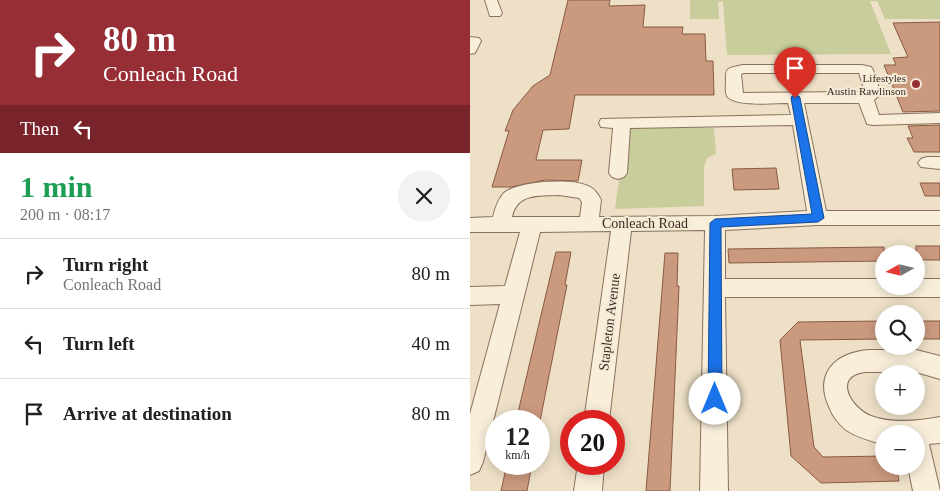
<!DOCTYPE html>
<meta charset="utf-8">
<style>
body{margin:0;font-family:Georgia,serif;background:#f2f2f2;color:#202124;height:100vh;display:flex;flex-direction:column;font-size:19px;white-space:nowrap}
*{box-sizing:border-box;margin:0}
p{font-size:16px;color:#757577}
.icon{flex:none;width:28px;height:28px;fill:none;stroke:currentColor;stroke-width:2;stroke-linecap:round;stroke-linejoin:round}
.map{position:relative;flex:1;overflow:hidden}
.details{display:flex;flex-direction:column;background:#fff;width:470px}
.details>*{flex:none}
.hud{background:#972e35;color:#fff;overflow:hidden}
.needle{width:32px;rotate:262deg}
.fabs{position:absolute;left:405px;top:245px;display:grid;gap:10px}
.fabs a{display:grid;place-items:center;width:50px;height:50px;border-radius:50%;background:#fff;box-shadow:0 2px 12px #0003;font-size:25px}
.speed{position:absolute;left:15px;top:410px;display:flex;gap:10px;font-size:25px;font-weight:700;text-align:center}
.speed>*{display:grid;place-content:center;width:65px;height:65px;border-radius:50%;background:#fff;box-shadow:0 2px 12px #0003;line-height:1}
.speed small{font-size:12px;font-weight:400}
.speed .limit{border:8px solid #d22;background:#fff;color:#111}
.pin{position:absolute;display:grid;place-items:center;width:42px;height:42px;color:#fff;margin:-51px -21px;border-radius:50% 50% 50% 0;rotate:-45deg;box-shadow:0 0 5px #0007}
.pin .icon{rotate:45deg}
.me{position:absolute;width:55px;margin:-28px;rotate:0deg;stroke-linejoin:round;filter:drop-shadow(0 0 4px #0008)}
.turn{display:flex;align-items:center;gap:18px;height:105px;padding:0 20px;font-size:22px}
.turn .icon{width:65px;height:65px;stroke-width:2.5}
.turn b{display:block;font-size:35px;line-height:42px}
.then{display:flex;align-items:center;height:48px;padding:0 20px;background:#0003;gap:10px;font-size:19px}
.round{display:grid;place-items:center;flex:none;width:52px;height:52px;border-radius:26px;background:#f2f2f2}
.head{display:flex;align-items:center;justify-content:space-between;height:85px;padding:0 20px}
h1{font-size:30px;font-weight:700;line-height:38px;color:#1e9e55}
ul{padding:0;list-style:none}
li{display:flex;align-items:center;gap:15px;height:70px;padding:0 20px;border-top:1px solid #e0e0e0}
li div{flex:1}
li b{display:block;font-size:19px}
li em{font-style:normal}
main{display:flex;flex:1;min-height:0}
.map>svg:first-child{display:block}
</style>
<main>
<section class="details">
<div class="hud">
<div class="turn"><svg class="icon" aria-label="right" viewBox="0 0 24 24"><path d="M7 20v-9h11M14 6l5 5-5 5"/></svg><div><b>80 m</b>Conleach Road</div></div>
<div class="then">Then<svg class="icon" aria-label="left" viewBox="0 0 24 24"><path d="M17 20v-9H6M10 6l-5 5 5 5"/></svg></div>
</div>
<div class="head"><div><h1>1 min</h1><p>200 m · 08:17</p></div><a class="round"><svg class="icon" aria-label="close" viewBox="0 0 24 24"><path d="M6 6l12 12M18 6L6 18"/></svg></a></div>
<ul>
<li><svg class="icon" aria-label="right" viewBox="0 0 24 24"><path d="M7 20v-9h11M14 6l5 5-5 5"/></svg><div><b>Turn right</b><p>Conleach Road</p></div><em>80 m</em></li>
<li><svg class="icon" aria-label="left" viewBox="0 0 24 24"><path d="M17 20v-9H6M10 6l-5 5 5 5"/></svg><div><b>Turn left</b></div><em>40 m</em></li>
<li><svg class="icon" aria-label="arrive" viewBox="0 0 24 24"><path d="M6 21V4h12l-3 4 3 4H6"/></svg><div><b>Arrive at destination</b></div><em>80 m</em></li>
</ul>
</section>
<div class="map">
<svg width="470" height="491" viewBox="0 0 470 491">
<rect width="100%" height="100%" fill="#eee0c7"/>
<g fill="#c9cc9b">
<path d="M220 0H470V19H415L407 1H400L421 54 257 55 253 2H248L249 19H220Z"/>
<path d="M163 128H244L246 154 237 158 234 167V206L145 209 156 129Z"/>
</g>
<g fill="#cb997e" stroke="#885a43">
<path d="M98 0H140L139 6 175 5 173 27H213L212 34H235L236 61H243L244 95H105L99 129 73 130 66 160H112L108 181 75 180 41 187H22L39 131H35L43 110 63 86 80 75Z"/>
<path d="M470 22V111L433 112 414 65H426L423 58 438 57 423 23Z"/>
<path d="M470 125V152H444L437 138H443L438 126Z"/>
<path d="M306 168 309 189 264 190 262 169Z"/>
<path d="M450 183H470V196H455Z"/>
<rect x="446" y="246" width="24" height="14"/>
<path d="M414 247V261L259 263 258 249Z"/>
<path d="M86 252H101L95 285H97L70 421H46Z"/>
<path d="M195 253H208L207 286H209L200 491H176Z"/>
<path d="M414 321V339L330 340 344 447 353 457 414 456V466H426L429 481 351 483 321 456 310 340 328 322Z"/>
<rect x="446" y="321" width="24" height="18"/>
<path d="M37 464H62L57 491H31Z"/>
</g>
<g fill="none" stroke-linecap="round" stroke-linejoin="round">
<defs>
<g id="minor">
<path d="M15 0H27L32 13 30 16H20Z"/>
<path d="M0 37 9 38 11 41 5 53 0 54Z"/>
<path d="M273 65H392L401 67 403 70 411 94 404 100 409 115 470 113V123L403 125 397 124 389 103H334L356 211H470V225H348L255 230V279H414V286H446V279H470V297H255L258 491H230L235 230 161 231 139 421H114L141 231 70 232 13 462 9 471 0 475V414L30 304 0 305V287L35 286 50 232H0V218L23 217C25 209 28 199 34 193 48 181 102 178 118 186 124 188 129 195 131 200L129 217 245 216 337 211 323 125 160 128 157 173 154 177 148 179 142 177 139 173 143 128 131 127 129 123 131 119 321 115 318 103C305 103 264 107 257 96 255 92 256 85 256 80 255 66 261 68 273 65ZM274 73H389L395 92 273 93 271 74ZM89 195 109 198 112 202 110 217H42C47 193 68 196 89 195Z"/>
<path d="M457 157H470V169L451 167 448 163 451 159Z"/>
<path d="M400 350H446L470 356V379L446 372H395C362 376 381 408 401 416 422 424 448 421 470 417V443L459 444 470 491H443L438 466H446V434H414V444H412C400 441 387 437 376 430 369 424 363 417 360 409 343 374 365 352 400 350Z"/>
<path d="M108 464H134L132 491H104Z"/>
</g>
</defs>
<use href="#minor" stroke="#89715d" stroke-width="2"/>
<use href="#minor" fill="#f8eeda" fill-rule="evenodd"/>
</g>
<path fill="#1a73e8" stroke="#114b97" d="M322 96H329L330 98 354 218 348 222 251 227 252 399 250 403 245 405 240 403 238 399 240 223 245 219 342 214 321 98Z"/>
<circle fill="#972e35" stroke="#f5ead7" stroke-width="2" cx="446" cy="84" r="5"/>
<g text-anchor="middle" stroke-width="4" stroke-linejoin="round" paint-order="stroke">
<g font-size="11" fill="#3a2b20" stroke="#f5ead7" text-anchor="end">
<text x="436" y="82">Lifestyles<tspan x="436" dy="13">Austin Rawlinson</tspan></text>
</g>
<g font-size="14" fill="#3a2b20" stroke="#f5ead7">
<text x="175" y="228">Conleach Road</text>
<text transform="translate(139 322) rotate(-83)" y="5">Stapleton Avenue</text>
</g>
</g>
</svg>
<div class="fabs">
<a><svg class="needle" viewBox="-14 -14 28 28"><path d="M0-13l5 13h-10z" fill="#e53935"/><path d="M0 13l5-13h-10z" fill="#757577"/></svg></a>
<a><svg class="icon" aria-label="search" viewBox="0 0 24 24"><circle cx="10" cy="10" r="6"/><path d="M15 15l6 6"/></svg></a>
<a>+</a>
<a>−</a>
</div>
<div class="speed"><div>12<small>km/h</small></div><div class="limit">20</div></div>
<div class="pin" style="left:325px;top:98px;background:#d93025"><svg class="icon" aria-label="arrive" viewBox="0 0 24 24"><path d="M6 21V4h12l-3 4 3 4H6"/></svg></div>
<svg class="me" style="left:245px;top:399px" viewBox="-20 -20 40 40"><circle r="19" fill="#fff"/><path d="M0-13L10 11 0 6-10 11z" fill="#1a73e8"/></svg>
</div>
</main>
